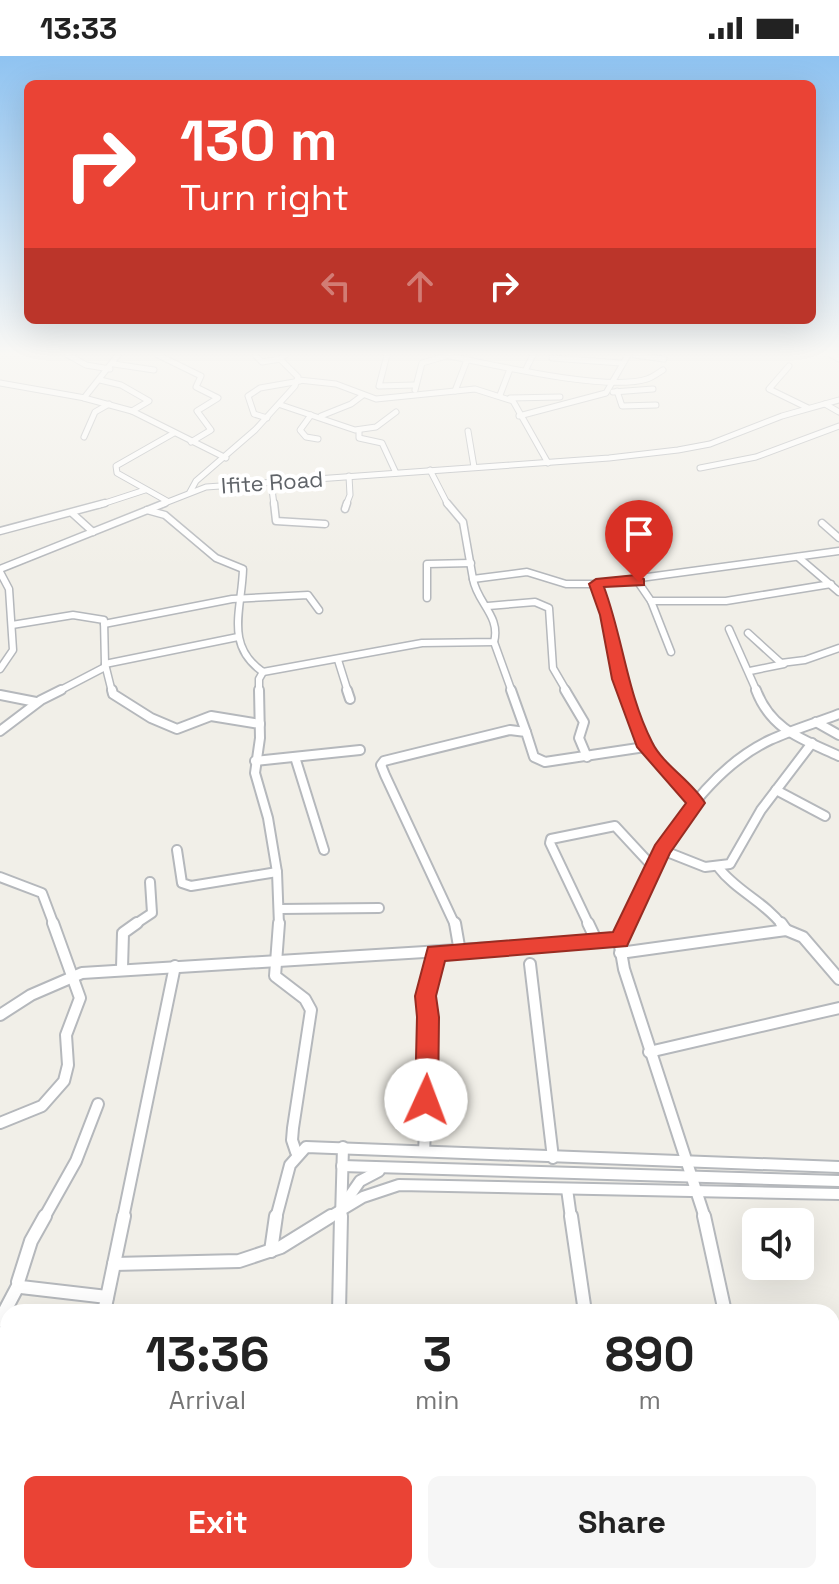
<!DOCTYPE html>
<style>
body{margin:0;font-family:"Space Grotesk",sans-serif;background:#f6f6f6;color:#222;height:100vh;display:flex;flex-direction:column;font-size:30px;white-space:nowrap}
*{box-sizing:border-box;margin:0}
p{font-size:26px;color:#767676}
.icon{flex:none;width:44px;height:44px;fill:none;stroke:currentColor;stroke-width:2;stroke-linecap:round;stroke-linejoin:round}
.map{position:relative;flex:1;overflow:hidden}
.sheet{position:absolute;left:0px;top:1248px;width:840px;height:280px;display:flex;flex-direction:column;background:#fff;border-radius:24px 24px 0 0;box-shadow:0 8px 32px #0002}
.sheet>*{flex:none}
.guide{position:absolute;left:24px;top:24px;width:792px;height:244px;border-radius:12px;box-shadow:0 8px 32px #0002;background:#ea4335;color:#fff;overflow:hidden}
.fabs{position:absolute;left:742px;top:1152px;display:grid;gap:16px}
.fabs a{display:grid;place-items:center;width:72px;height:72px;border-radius:12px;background:#fff;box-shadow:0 8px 32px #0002;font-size:40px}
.pin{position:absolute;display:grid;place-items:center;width:68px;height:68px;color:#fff;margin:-82px -34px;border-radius:50% 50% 50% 0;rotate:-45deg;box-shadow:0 0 8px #0007}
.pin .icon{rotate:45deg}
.me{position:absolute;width:88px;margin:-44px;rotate:2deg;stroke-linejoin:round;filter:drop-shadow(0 0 6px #0008)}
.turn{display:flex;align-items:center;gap:28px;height:168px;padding:0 24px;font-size:36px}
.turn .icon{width:104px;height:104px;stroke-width:2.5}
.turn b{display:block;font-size:56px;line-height:68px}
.lanes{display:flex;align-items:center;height:76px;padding:0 24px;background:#0003;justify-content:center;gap:40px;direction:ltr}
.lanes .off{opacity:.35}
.eta{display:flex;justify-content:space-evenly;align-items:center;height:136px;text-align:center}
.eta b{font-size:48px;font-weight:800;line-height:56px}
.cta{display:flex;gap:16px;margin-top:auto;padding:16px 24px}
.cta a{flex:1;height:92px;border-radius:12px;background:#ea4335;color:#fff;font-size:32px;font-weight:800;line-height:92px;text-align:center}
.cta a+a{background:#f6f6f6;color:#222}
.status{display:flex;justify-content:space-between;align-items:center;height:56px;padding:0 40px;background:#fff;direction:ltr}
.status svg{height:22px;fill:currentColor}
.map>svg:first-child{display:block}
</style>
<div class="status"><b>13:33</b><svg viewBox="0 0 49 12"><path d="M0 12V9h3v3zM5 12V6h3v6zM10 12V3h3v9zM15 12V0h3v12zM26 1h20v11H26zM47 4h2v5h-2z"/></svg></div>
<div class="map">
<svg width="839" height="1528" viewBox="0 0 839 1528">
<rect width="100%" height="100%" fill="#f1efe8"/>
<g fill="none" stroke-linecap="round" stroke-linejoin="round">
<defs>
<g id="minor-far4">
<path d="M68 299 86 309 110 313"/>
<path d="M118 299 84 342 132 355 226 402"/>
<path d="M158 299 201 320 196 331 218 342 197 355 211 374 191 386"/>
<path d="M255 299 262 306 280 303"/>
<path d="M387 299 379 330 414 329"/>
<path d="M445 299C489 308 607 336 647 323 653 321 658 317 663 314"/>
<path d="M635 299 664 303"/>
<path d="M832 299 839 303"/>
<path d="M552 302 621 307"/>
<path d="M114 308 154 314"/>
<path d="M789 310 769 333 808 352"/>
<path d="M526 313 533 299"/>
<path d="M100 324 121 329 149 345 132 355"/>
<path d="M299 324 336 328 376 343 475 333 513 345 548 407"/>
<path d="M0 327 85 342"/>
<path d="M415 334 422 307 446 300"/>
<path d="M455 335 467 304"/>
<path d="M617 335 622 350 656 349"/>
<path d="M613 336 653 333"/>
<path d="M500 339 510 313"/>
<path d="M510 342 560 341"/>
<path d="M825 348 839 356"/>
<path d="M281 349 355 374 376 371 396 356"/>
<path d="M311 359 300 374 306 381 318 383"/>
<path d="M321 360 351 348 363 339"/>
<path d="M519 360 606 337 628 299"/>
<path d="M267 362 254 358 248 340 260 332 300 325"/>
<path d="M359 374V382L382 387 396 417"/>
<path d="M468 375 474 411"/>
<path d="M84 381 95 356 109 348"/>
<path d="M700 412 756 401 839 370"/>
<path d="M430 414 448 449"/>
<path d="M271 425 274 449"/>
<path d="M190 436 196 425 255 374 295 330 298 321 280 303 285 299"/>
<path d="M167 445 117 417 116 410 174 377"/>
<path d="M99 449 145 434"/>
<path d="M160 449 206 431 609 402 678 394 710 388 782 360 839 344"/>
<path d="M346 449 350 439 349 420"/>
</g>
<g id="minor-far3">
<path d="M274 447 276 465 325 468"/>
<path d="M447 447 463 466 473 523 527 516 566 528H596"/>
<path d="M345 453 347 447"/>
<path d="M147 454 165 459 216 502 243 513C242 553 224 589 263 616L422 587 494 586C501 560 477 547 473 523"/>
<path d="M72 457 93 476"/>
<path d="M822 467 839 482"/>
<path d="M0 475 105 447"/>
<path d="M798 501 839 536"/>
<path d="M0 513 165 447"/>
<path d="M0 516 9 533 13 594 0 613"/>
<path d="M636 523 651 545 671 596"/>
<path d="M427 542V508L471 507"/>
<path d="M651 545H726L831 528"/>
<path d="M488 550 535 546 549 552 553 612 567 636"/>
<path d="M104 568 232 543 308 539 319 554"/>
<path d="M12 569 73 559 104 564 105 608 112 636"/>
<path d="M729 573 757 636"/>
<path d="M748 577 781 607 805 604 839 592"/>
<path d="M494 586 512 636"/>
<path d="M338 604 348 636"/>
<path d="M105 608 238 581"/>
<path d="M750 615 784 608"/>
<path d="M57 636 105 611"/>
<path d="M259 636V623L263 616"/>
<path d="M625 636 607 559 596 528 839 495"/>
</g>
<g id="minor-far2">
<path d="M112 634 113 638 151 662 177 673 211 660 260 668"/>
<path d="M259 634 260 682 255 717 268 762 277 816 279 869"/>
<path d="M347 634 350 643"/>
<path d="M511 634 526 676"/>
<path d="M565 634 584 666 579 682 587 701"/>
<path d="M624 634 645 691 696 747"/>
<path d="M756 634C771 674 802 683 839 700"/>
<path d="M0 639 36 646"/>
<path d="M816 666 839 679"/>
<path d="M0 675 41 644 61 634"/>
<path d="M295 701 324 794"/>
<path d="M255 705 360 694"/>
<path d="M776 734 825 760"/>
<path d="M177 794 182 827 191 830 277 816"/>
<path d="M662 794 705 811 730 808 761 754 812 687"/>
<path d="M718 811C736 835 765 846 782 869"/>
<path d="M0 821 42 837 54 869"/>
<path d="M280 853 379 852"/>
<path d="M134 869 152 857 150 826"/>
<path d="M455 869 385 719 381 709 384 705 510 674 526 676 534 701 545 706 645 691"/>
<path d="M589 869 550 787 551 783 615 770 653 811"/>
<path d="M625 869C655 800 699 718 770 684 792 674 816 667 839 658"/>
</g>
<g id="minor-far1">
<path d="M279 867 275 920 305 943 311 954 293 1072 292 1084 296 1096"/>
<path d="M455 867 460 896"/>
<path d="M588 867 597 886"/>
<path d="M626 867 619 884 624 913 705 1162"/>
<path d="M781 867 786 874"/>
<path d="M620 897 786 874 803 881 839 923"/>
<path d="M530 908 553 1102"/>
<path d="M122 912 123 877 137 867"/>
<path d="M0 959 31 939 82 917 619 884"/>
<path d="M649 996 839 952"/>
<path d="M0 1067 42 1050 64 1025 68 1009 66 979 80 942 53 867"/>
<path d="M424 1095 428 1019 426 940 435 912 436 897"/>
<path d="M342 1110 839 1125"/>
<path d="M567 1133 571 1162"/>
<path d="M342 1151 360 1125 379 1115"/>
<path d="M44 1162 76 1105 98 1048"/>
<path d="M123 1162 175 910"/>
<path d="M276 1162 290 1109 306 1091 839 1111"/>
<path d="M328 1162 363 1141 399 1129 839 1138"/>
<path d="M341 1162 343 1091"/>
</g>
<g id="minor">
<path d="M45 1160 31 1185 18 1226 21 1231 107 1241"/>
<path d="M571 1160 585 1256"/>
<path d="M704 1160 725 1256"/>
<path d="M271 1195 276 1160"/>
<path d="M114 1208 239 1205 281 1191 331 1160"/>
<path d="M104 1256 124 1160"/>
<path d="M339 1256 341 1160"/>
<path d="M0 1264 19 1228"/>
<path d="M832 1334 839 1335"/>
<path d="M0 1496 8 1492"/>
<path d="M0 1516 8 1513"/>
<path d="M59 1520V1528"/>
<path d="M251 1520V1528"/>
<path d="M482 1520V1528"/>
<path d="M615 1520 616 1528"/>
<path d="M777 1520 779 1528"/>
</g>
</defs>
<use href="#minor-far4" stroke="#b5b8bc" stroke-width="7"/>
<use href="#minor-far3" stroke="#b5b8bc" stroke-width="9"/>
<use href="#minor-far2" stroke="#b5b8bc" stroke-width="12"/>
<use href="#minor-far1" stroke="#b5b8bc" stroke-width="14"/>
<use href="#minor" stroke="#b5b8bc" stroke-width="16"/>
<use href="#minor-far4" stroke="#fff" stroke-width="5"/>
<use href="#minor-far3" stroke="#fff" stroke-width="6"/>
<use href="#minor-far2" stroke="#fff" stroke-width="8"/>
<use href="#minor-far1" stroke="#fff" stroke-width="10"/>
<use href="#minor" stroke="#fff" stroke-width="12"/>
</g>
<linearGradient id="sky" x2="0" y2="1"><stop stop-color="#8fc3f1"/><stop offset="0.58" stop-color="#f9f8f5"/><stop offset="1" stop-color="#f9f8f5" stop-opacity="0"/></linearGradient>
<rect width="839" height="513" fill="url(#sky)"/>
<path fill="#ea4335" stroke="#982c22" stroke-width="2" d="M636 519 644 523V529L604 531C623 582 627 637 652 686 663 709 691 724 705 747L670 797 627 890 445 905 436 940 439 961 438 1044 435 1052 426 1055 418 1052 415 1044 417 961 415 940 428 891 613 876 655 789 686 747 637 691 612 623 600 559 589 528 596 523Z"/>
<g text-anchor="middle" stroke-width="8" stroke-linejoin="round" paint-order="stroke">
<g font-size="22" fill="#5f6368" stroke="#fff">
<text transform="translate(272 426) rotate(-4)" y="8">Ifite Road</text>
</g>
</g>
</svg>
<div class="fabs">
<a><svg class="icon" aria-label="sound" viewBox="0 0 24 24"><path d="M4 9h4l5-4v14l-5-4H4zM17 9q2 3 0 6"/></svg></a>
</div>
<div class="pin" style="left:639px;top:526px;background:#d93025"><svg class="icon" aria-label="arrive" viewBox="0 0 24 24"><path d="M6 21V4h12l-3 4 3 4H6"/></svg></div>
<svg class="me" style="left:426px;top:1044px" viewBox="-20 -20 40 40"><circle r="19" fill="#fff"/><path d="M0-13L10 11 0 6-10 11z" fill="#ea4335"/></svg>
<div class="guide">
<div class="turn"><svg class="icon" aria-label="right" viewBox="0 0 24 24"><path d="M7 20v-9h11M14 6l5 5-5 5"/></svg><div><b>130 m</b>Turn right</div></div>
<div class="lanes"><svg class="icon off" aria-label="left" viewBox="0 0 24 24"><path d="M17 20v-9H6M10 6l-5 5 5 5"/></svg><svg class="icon off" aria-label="ahead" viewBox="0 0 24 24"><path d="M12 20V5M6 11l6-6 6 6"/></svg><svg class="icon" aria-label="right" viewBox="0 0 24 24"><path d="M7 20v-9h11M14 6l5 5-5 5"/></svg></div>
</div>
<section class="sheet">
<div class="eta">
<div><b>13:36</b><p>Arrival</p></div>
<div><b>3</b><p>min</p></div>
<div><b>890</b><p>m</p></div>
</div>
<div class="cta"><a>Exit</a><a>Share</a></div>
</section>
</div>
